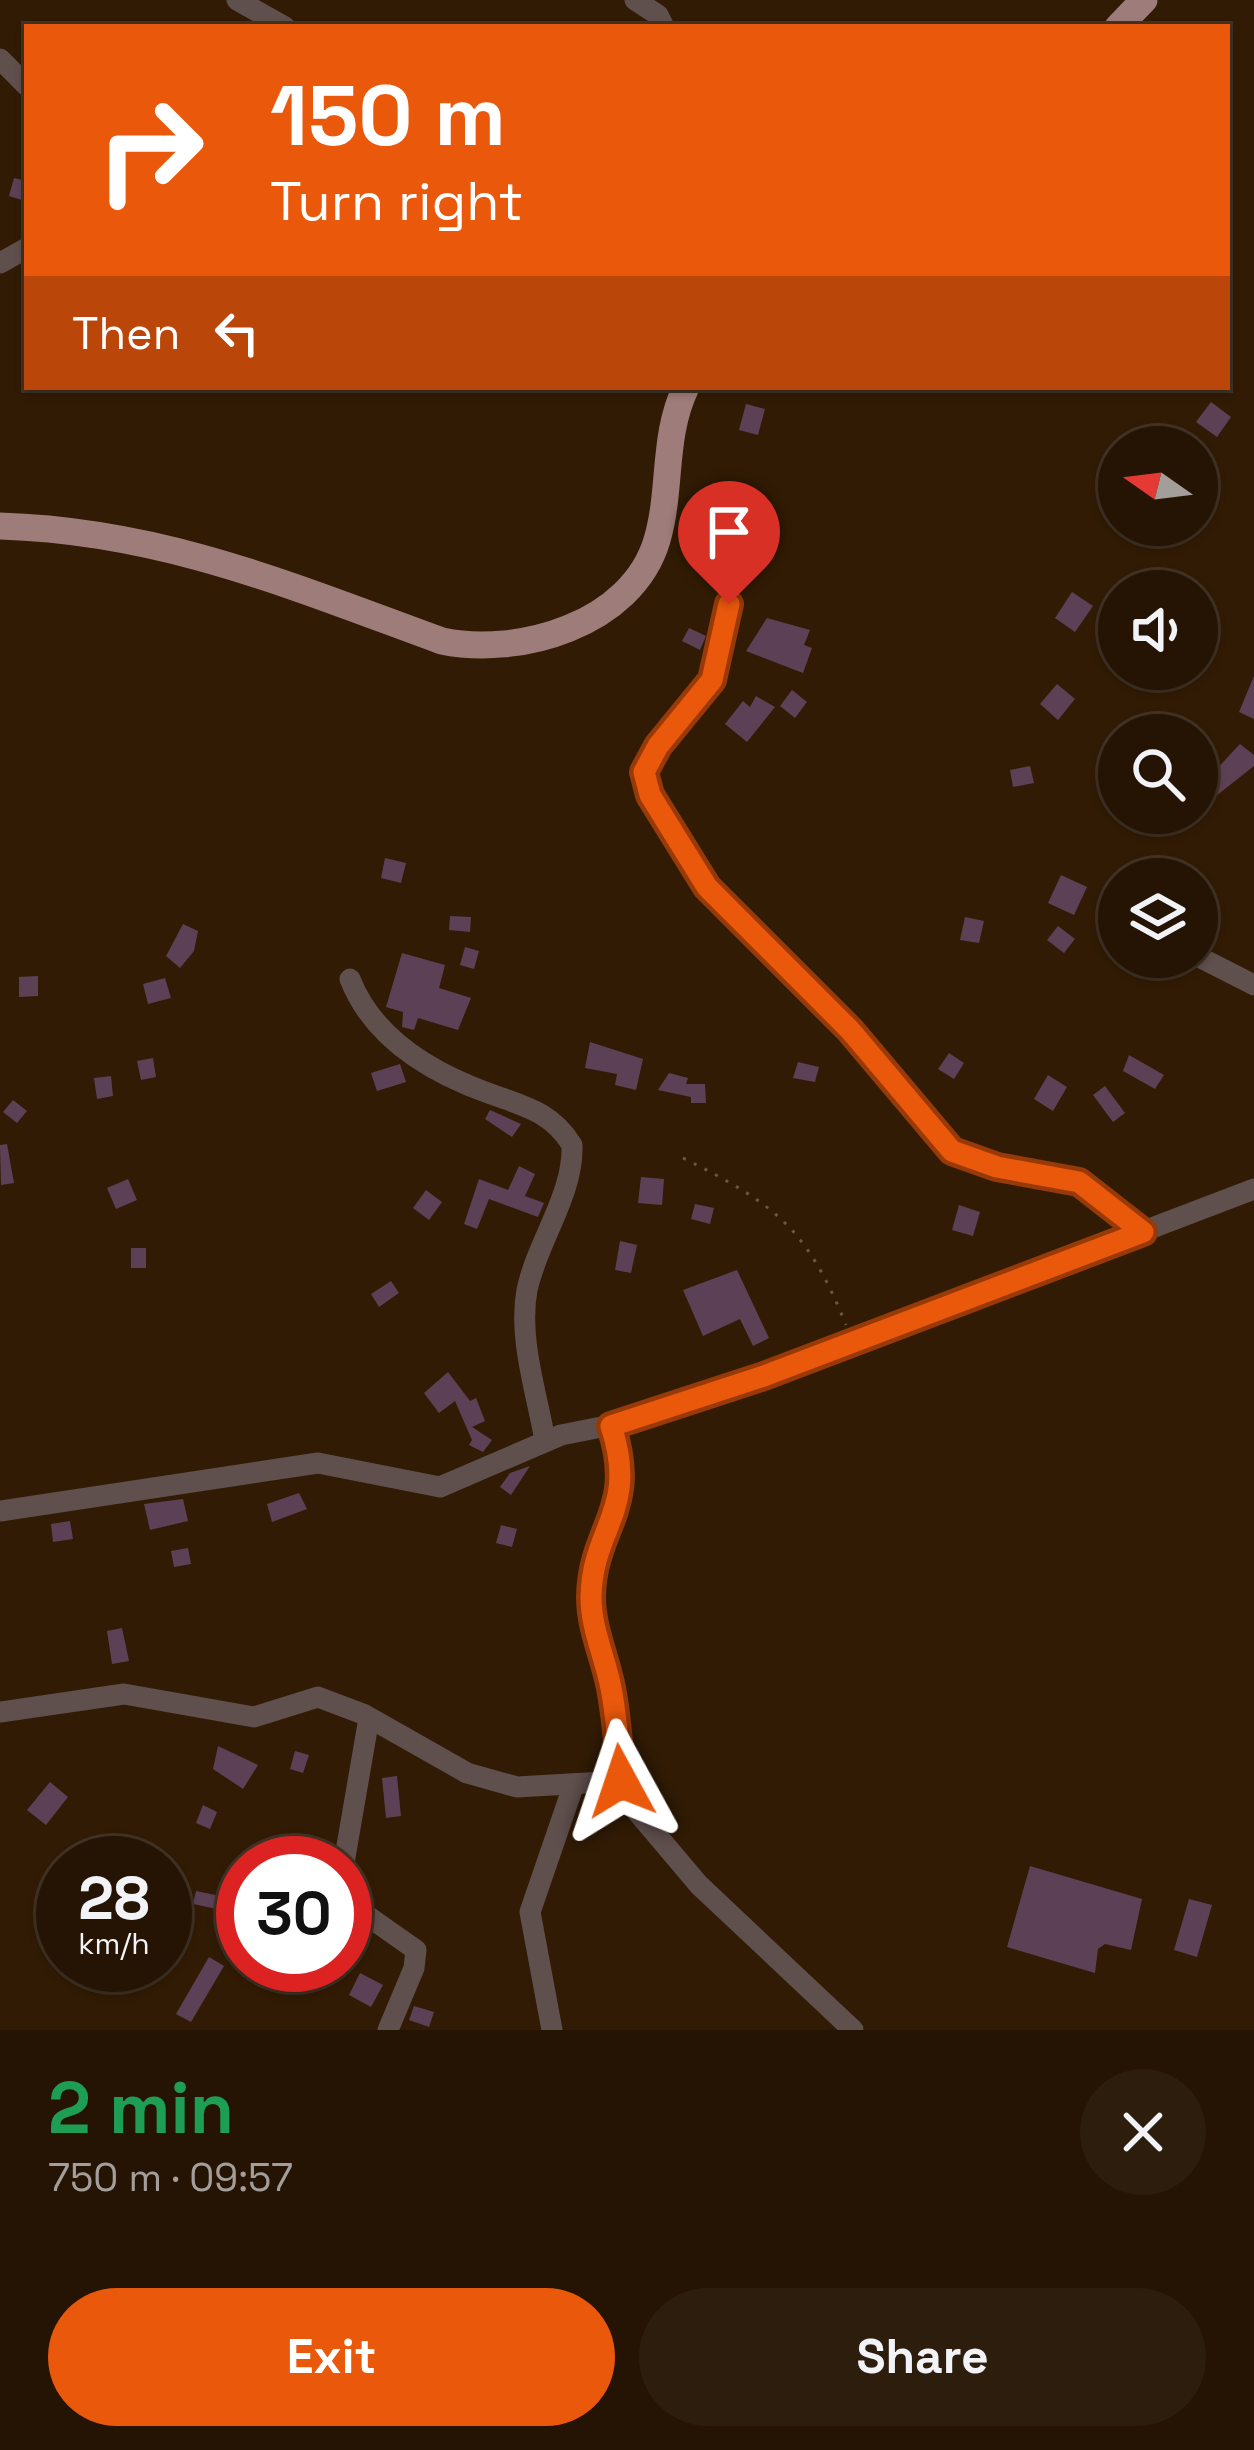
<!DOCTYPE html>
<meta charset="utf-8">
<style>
body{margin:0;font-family:"Space Grotesk",sans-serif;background:#2d1d0d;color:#f1f3f6;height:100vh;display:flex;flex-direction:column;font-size:45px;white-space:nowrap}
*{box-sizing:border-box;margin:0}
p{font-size:39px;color:#a39e9a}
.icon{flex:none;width:66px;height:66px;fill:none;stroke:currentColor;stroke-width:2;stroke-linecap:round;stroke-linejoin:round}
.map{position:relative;height:2030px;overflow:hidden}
.details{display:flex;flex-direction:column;background:#251403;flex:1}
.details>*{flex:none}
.hud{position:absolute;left:24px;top:24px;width:1206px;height:366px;border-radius:0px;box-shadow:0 3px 9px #0004,0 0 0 3px #423325;background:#ea580c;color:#fff;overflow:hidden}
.needle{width:78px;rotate:284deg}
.buttons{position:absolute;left:1098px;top:426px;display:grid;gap:24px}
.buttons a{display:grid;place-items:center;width:120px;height:120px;border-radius:50%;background:#251403;box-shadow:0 3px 9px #0004,0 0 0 3px #423325;font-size:60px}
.speed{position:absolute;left:36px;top:1836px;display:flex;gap:24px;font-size:60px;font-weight:700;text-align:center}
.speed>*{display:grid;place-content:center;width:156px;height:156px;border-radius:50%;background:#251403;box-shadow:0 3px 9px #0004,0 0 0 3px #423325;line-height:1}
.speed small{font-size:30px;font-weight:400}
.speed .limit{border:18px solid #d22;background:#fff;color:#111}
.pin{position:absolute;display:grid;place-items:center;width:102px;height:102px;color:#fff;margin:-123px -51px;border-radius:50% 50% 50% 0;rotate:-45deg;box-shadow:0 0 12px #0007}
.pin .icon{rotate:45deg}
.me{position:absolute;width:132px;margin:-66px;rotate:355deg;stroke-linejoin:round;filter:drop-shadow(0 0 9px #0008)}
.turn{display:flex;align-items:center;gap:42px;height:252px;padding:0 48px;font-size:54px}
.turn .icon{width:156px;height:156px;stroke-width:2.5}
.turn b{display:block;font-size:84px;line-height:102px}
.then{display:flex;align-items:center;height:114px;padding:0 48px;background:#0003;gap:24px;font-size:45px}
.round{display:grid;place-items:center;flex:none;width:126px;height:126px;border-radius:63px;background:#2d1d0d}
.head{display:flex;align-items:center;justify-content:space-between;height:204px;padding:0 48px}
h1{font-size:72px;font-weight:700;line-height:90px;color:#1e9e55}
.primary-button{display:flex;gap:24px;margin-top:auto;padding:24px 48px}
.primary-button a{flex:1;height:138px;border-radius:72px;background:#ea580c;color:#fff;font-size:48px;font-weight:700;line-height:138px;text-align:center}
.primary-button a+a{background:#2d1d0d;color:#f1f3f6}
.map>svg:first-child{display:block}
</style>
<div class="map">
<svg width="1254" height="2030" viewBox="0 0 1254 2030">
<rect width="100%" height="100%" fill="#311b04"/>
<g fill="#5c4156">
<path d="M14 178 27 181 25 201 9 196Z"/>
<path d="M1211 402 1231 417 1217 437 1196 422Z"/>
<path d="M746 404 765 409 758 435 739 430Z"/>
<path d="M1072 592 1093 606 1075 632 1055 618Z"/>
<path d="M767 618 810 630 804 645 812 648 803 673 746 651Z"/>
<path d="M689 628 706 636 700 650 682 641Z"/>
<path d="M1254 676V719L1239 712Z"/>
<path d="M1057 684 1075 699 1058 720 1040 704Z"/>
<path d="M792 690 807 702 795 718 780 706Z"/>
<path d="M756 696 775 707 747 742 725 724 743 701 750 707Z"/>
<path d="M1240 744 1254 755V766L1197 811V790Z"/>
<path d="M1030 766 1034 783 1013 787 1010 770Z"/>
<path d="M385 858 406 863 401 883 381 878Z"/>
<path d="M1061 875 1087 887 1074 915 1048 903Z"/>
<path d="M450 916 471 917 470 932 449 930Z"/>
<path d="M965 917 984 921 979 943 960 940Z"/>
<path d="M183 924 198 931 194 951 180 968 166 956Z"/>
<path d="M1058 926 1075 939 1064 953 1047 940Z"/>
<path d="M465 947 479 951 474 969 460 965Z"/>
<path d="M402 953 445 965 439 988 471 998 458 1030 418 1018 414 1030 402 1027 403 1012 386 1007Z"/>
<path d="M38 976V996L19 997V977Z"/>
<path d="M165 978 171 998 148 1004 143 984Z"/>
<path d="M590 1042 643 1059 636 1090 615 1085 617 1074 585 1068Z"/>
<path d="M949 1053 964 1063 954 1079 938 1069Z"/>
<path d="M1129 1055 1164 1075 1155 1089 1123 1071Z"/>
<path d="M153 1058 156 1077 141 1080 137 1061Z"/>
<path d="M798 1062 819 1067 815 1082 793 1078Z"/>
<path d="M400 1064 406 1082 377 1091 371 1073Z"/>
<path d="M669 1073 688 1078 686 1084H705L706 1103H691V1097L658 1090Z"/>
<path d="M1048 1075 1067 1087 1053 1111 1034 1099Z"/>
<path d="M111 1076 113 1096 97 1099 94 1078Z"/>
<path d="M1105 1086 1125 1113 1113 1122 1093 1095Z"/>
<path d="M13 1100 27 1111 17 1123 3 1112Z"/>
<path d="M490 1110 521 1124 512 1137 485 1119Z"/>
<path d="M7 1144 14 1183 1 1185 0 1145Z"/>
<path d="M519 1166 535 1174 525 1196 544 1203 538 1217 489 1199 477 1229 464 1224 479 1179 508 1190Z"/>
<path d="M641 1177 664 1179 662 1205 638 1203Z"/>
<path d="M128 1179 137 1200 116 1209 107 1188Z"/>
<path d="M426 1190 442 1202 429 1220 413 1208Z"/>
<path d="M695 1204 714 1208 710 1224 691 1219Z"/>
<path d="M959 1205 980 1212 973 1236 952 1230Z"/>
<path d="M620 1241 637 1245 631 1273 615 1270Z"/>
<rect x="131" y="1248" width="15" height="20"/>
<path d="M737 1270 769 1338 753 1346 740 1319 703 1336 683 1290Z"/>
<path d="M391 1281 399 1293 379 1307 371 1294Z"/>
<path d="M448 1372 470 1401 476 1398 485 1421 472 1427 492 1440 483 1452 469 1445 472 1440 455 1401 439 1413 424 1393Z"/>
<path d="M530 1466 511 1495 500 1487 510 1473Z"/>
<path d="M299 1493 307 1509 272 1522 267 1504Z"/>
<path d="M183 1499 188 1521 150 1530 144 1504Z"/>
<path d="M70 1521 73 1539 53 1542 51 1524Z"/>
<path d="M501 1525 517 1529 512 1547 496 1543Z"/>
<path d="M188 1548 191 1564 174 1567 171 1551Z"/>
<path d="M122 1628 129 1661 112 1664 107 1631Z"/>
<path d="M218 1746 258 1765 243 1789 213 1769Z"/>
<path d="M295 1751 309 1755 303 1773 290 1769Z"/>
<path d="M397 1776 401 1816 386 1818 382 1778Z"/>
<path d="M50 1782 68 1797 46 1825 27 1810Z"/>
<path d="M203 1805 217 1812 210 1829 196 1823Z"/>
<path d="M1030 1866 1142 1899 1131 1950 1105 1944 1098 1949 1095 1973 1007 1947Z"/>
<path d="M196 1891 220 1896 217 1909 193 1904Z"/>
<path d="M1189 1899 1212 1905 1197 1957 1174 1950Z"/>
<path d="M209 1957 224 1966 191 2022 176 2014Z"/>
<path d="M360 1973 383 1985 371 2007 349 1995Z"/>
<path d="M414 2006 434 2012 429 2027 409 2020Z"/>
</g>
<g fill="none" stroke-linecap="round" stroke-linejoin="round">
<path stroke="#6b5743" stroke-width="3" stroke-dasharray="3 9" stroke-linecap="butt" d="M683 1158C775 1204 807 1228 846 1325"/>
<g stroke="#5f4f4d" stroke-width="21">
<path d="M237 0 285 27"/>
<path d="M635 0 658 15 664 27"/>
<path d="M0 59 27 86"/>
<path d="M0 263 27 248"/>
<path d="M729 604 712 680 658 746 644 772C675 882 775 952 850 1030 886 1068 918 1111 952 1151L963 1158 1079 1182 1143 1232"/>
<path d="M1197 956 1254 985"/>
<path d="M350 979C373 1038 430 1072 488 1093 523 1106 551 1111 572 1145 574 1194 537 1242 527 1290 518 1339 537 1393 545 1441"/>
<path d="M611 1426 623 1469 622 1491 591 1592 628 1801 699 1885 853 2030"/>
<path d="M0 1511 318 1463 440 1487 561 1435 632 1421 764 1376 1254 1189"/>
<path d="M0 1712 124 1694 254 1717 318 1697 363 1714 467 1773 517 1787 621 1781"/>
<path d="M344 1863 369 1718"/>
<path d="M345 1889 352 1905 416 1950 414 1968 388 2030"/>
<path d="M552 2030 530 1912 574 1784"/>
</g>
<g stroke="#9e7c79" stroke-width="27">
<path d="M1118 27 1144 0"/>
<path d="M0 526C163 531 291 586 442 641 518 657 632 625 657 540 672 489 662 437 686 387"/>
</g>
</g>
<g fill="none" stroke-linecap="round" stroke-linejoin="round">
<defs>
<path id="route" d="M621 1781C619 1750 617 1719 611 1688 605 1657 591 1629 591 1597 592 1526 639 1511 611 1426L764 1376 1143 1232 1079 1182 997 1167 952 1151 850 1030 707 887 650 795 644 772 658 746 712 680 729 604"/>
</defs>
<use href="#route" stroke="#983908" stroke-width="30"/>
<use href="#route" stroke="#ea580c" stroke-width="21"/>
</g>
</svg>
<div class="buttons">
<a><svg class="needle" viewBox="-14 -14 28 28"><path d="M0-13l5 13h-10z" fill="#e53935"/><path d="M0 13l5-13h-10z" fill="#a39e9a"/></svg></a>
<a><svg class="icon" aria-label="sound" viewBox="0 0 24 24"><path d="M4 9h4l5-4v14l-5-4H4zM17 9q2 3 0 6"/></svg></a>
<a><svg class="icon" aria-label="search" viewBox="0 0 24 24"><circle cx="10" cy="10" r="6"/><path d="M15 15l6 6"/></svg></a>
<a><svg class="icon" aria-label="layers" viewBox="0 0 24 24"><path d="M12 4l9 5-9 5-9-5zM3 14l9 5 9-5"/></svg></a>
</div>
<div class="speed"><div>28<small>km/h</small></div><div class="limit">30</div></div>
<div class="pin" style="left:729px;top:604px;background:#d93025"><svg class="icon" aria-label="arrive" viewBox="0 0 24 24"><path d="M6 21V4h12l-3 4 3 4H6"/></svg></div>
<svg class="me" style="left:621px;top:1781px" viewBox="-20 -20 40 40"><path d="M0-17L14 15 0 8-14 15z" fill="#ea580c" stroke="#fff" stroke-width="4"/></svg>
<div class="hud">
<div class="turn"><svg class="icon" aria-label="right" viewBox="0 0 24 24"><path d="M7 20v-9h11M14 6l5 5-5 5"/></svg><div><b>150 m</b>Turn right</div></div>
<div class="then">Then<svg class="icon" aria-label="left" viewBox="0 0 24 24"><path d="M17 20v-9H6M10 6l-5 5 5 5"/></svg></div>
</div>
</div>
<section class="details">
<div class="head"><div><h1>2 min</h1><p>750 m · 09:57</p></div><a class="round"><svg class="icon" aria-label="close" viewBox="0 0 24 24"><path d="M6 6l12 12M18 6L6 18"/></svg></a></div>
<div class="primary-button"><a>Exit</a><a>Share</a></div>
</section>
